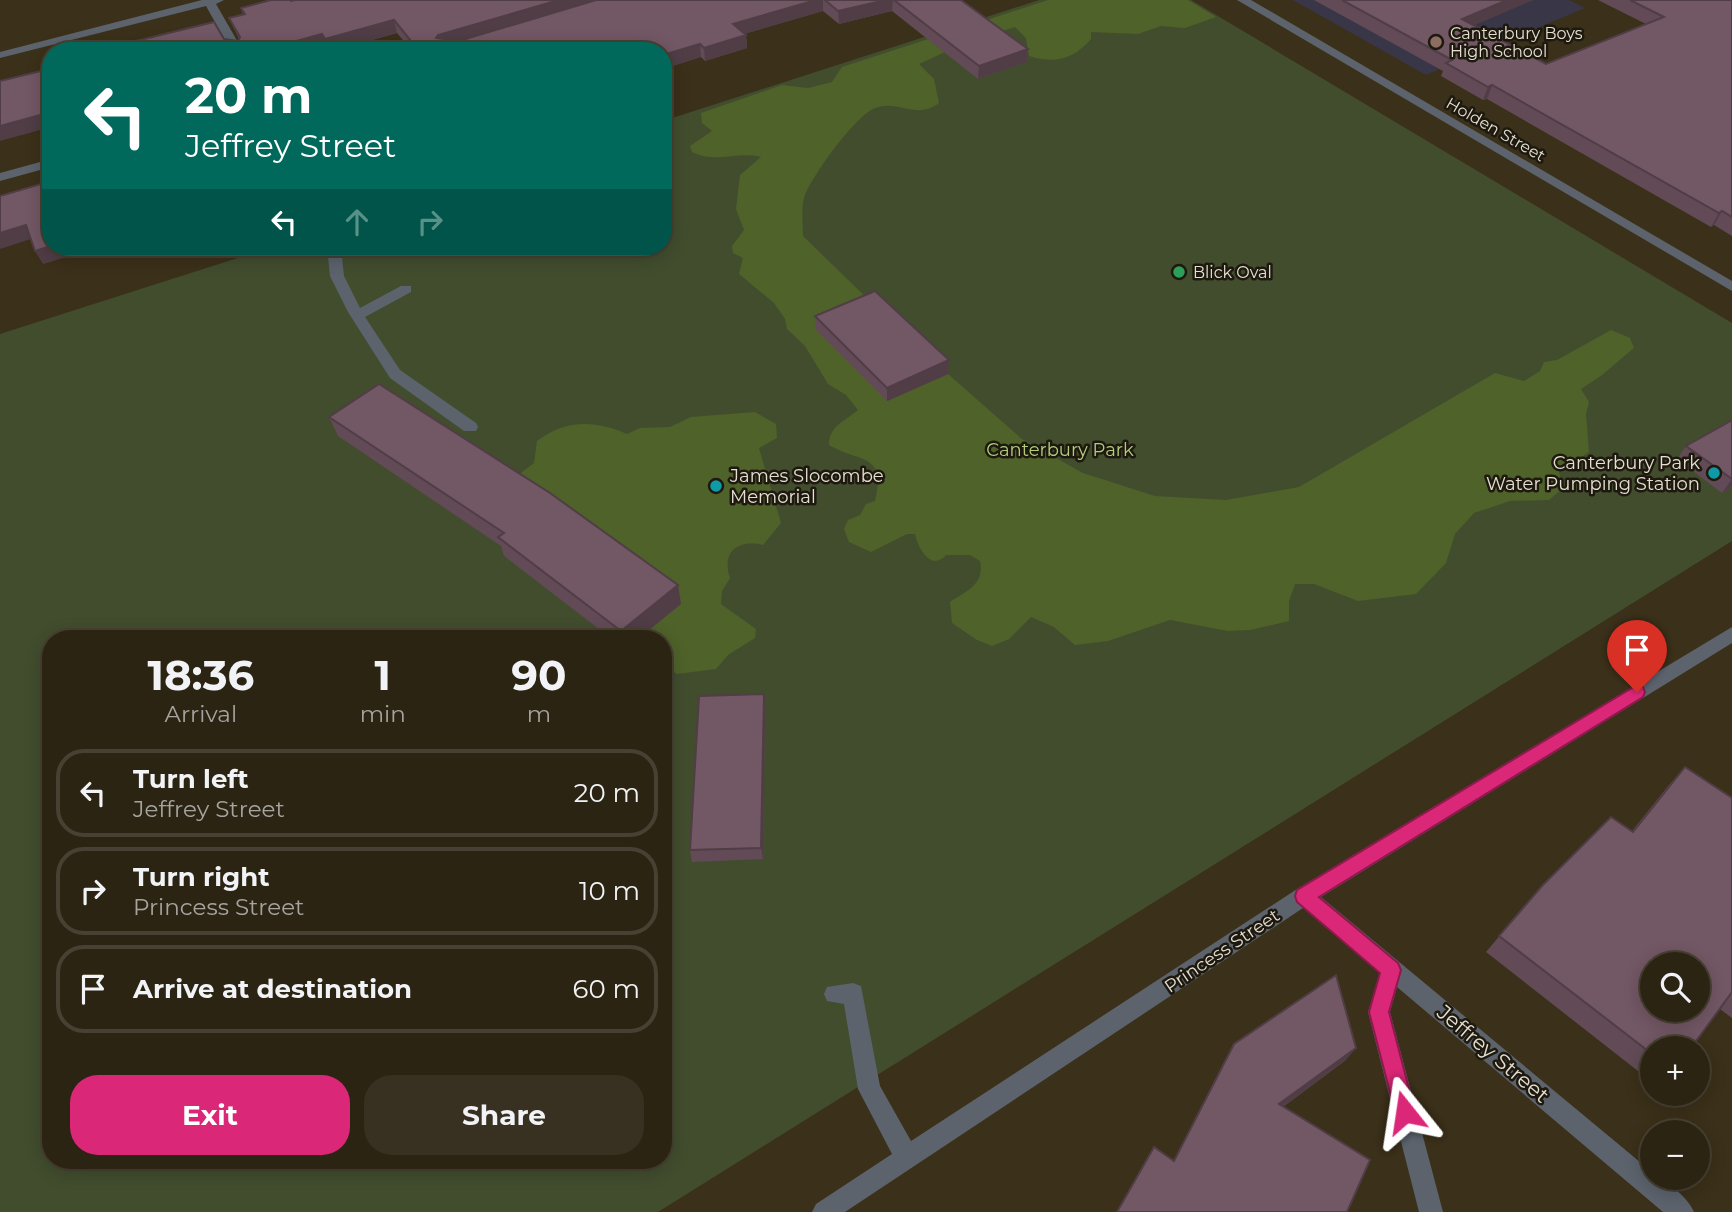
<!DOCTYPE html>
<meta charset="utf-8">
<style>
body{margin:0;font-family:Montserrat,sans-serif;background:#383021;color:#f1f3f6;height:100vh;display:flex;flex-direction:column;font-size:26px;white-space:nowrap}
*{box-sizing:border-box;margin:0}
p{font-size:23px;color:#a6a4a0}
.icon{flex:none;width:38px;height:38px;fill:none;stroke:currentColor;stroke-width:2;stroke-linecap:round;stroke-linejoin:round}
.map{position:relative;flex:1;overflow:hidden}
.sheet{position:absolute;left:42px;top:630px;width:630px;height:539px;display:flex;flex-direction:column;background:#2c2413;border-radius:28px;box-shadow:0 4px 18px #0003,0 0 0 2px #484133}
.sheet>*{flex:none}
.top-card{position:absolute;left:42px;top:42px;width:630px;height:214px;border-radius:28px;box-shadow:0 4px 18px #0003,0 0 0 2px #484133;background:#00695c;color:#fff;overflow:hidden}
.fabs{position:absolute;left:1640px;top:952px;display:grid;gap:14px}
.fabs a{display:grid;place-items:center;width:70px;height:70px;border-radius:50%;background:#2c2413;box-shadow:0 4px 18px #0003,0 0 0 2px #484133;font-size:35px}
.pin{position:absolute;display:grid;place-items:center;width:60px;height:60px;color:#fff;margin:-72px -30px;border-radius:50% 50% 50% 0;rotate:-45deg;box-shadow:0 0 7px #0007}
.pin .icon{rotate:45deg}
.me{position:absolute;width:77px;margin:-38px;rotate:345deg;stroke-linejoin:round;filter:drop-shadow(0 0 5px #0008)}
.turn{display:flex;align-items:center;gap:24px;height:147px;padding:0 28px;font-size:32px}
.turn .icon{width:91px;height:91px;stroke-width:2.5}
.turn b{display:block;font-size:49px;line-height:60px}
.lanes{display:flex;align-items:center;height:66px;padding:0 28px;background:#0003;justify-content:center;gap:35px;direction:ltr}
.lanes .off{opacity:.35}
.eta{display:flex;justify-content:space-evenly;align-items:center;height:119px;text-align:center}
.eta b{font-size:42px;font-weight:700;line-height:49px}
.action{display:flex;gap:14px;margin-top:auto;padding:14px 28px}
.action a{flex:1;height:80px;border-radius:28px;background:#db2777;color:#fff;font-size:28px;font-weight:700;line-height:80px;text-align:center}
.action a+a{background:#383021;color:#f1f3f6}
ul{padding:0;list-style:none}
li{display:flex;align-items:center;gap:21px;height:88px;margin:0 14px 10px;padding:0 14px;border:4px solid #484133;border-radius:28px}
li div{flex:1}
li b{display:block;font-size:26px}
li em{font-style:normal}
.map>svg:first-child{display:block}
</style>
<div class="map">
<svg width="1732" height="1212" viewBox="0 0 1732 1212">
<rect width="100%" height="100%" fill="#3b3019"/>
<path fill="#393648" d="M1293 0H1569L1585 8 1426 75Z"/>
<path fill="#424d2e" fill-rule="evenodd" d="M1039 0H1191L1732 323V541L658 1212H0V334L272 247H663V121ZM51 639H663V1160H51Z"/>
<g fill="#4f622a">
<path d="M1048 0H1188L1216 17 1185 28 1161 26 1138 34 1091 32V39C1073 60 1054 64 1029 56L1026 38 1015 27 967 42 919 64 934 79 939 103C915 121 897 98 873 109 853 119 811 177 804 198 801 209 803 224 803 236L874 305 887 401 948 374 1022 439 1083 473 1155 496 1226 500 1299 487 1495 373 1524 381 1540 371 1544 362 1557 360 1611 330 1630 338 1634 348 1602 375 1581 389 1589 402 1586 414 1589 452 1559 472 1563 488 1549 500 1510 501 1474 513 1455 534 1446 563 1416 594 1358 601 1314 584H1295L1289 601V621L1250 630 1228 631 1170 620 1108 641 1075 645 1054 627 1031 617 1009 639 992 646 977 640 952 623 950 602C967 591 985 584 980 561L970 555H946C931 572 918 548 915 534H907L871 552 849 542 844 529 848 520 860 515 866 504 875 501C887 451 858 463 829 445 829 425 846 421 858 410L846 395 828 384 805 346 787 329 785 319 774 303 739 274 743 258 733 253 732 246 744 230 736 209 740 175 761 157C738 151 715 164 692 152L690 146 712 131 702 123 701 113 782 85 808 88 832 82 842 67Z"/>
<path d="M755 412 776 424 777 438 759 448 781 523 763 545C738 539 721 552 730 578L722 591 721 604 756 629 755 638 728 655 716 669 677 674 663 665V639H638L680 604 508 483 534 463 537 441C565 419 596 420 627 434L640 428 670 427 691 417Z"/>
</g>
<g fill="none" stroke-linecap="round" stroke-linejoin="round">
<g fill="#5c636d" fill-rule="evenodd">
<path d="M202 0H224L216 4 243 51H231L206 6 0 58V52Z"/>
<path d="M1237 0H1251L1732 281V291Z"/>
<path d="M51 159V167L0 181V173Z"/>
<path d="M327 247H341L344 276 360 308 401 286H411V292L365 317 400 370 476 423 478 427 476 431H464L390 378 348 312 330 276Z"/>
<path d="M1732 627V643L1321 897 1652 1172V1178C1666 1178 1689 1199 1694 1212H1663L1397 987 1390 1012 1443 1212H1419L1368 1012 1380 973 1303 908 845 1212H812L816 1204 892 1154 858 1089 844 1004 827 1001 824 994 827 987 853 983 861 986 880 1086 911 1141 1297 889Z"/>
</g>
</g>
<g fill="#624b56">
<path d="M295 0H961L1028 49 1027 62 978 79 892 11 839 24 823 11 744 34 746 35 747 48 705 61 701 57 663 69V51H412L397 33 333 51H329L327 47 312 51H95L224 39 238 41 239 39 229 18 243 14 241 8Z"/>
<path d="M1314 0H1533L1474 25 1546 64 1646 24 1598 0H1732V236L1714 225 1711 227 1487 99 1483 100 1441 76 1443 71Z"/>
<path d="M815 316 948 374 887 401 816 330Z"/>
<path d="M329 417 678 585 681 604 638 639H612L504 556 501 546 338 436Z"/>
<path d="M1732 420V487L1722 493 1677 459 1686 446Z"/>
<path d="M764 694 765 707 763 859 692 862 690 850Z"/>
<path d="M1685 767 1732 798V1018L1720 1009 1652 1048V1082L1486 952 1542 886 1632 831 1669 785Z"/>
<path d="M1234 1044 1346 1060 1283 1107 1174 1160Z"/>
</g>
<g fill="#503d46">
<path d="M559 0H605L441 48 436 38 438 35Z"/>
<path d="M816 0H823V11L734 37 733 24Z"/>
<path d="M886 0H893L892 11 839 24 838 11Z"/>
<path d="M1507 0H1533L1458 32 1462 19Z"/>
<path d="M394 20 397 33 330 51 325 39Z"/>
<path d="M322 34 327 47 312 51H260Z"/>
<path d="M746 35 747 48 705 61 704 48Z"/>
<path d="M700 44 701 57 663 69V55Z"/>
<path d="M1028 49 1027 62 978 79 979 66Z"/>
<path d="M1492 85 1487 99 1483 100 1488 87Z"/>
<path d="M51 112V127L0 141V126Z"/>
<path d="M1722 211 1714 225 1711 227 1719 213Z"/>
<path d="M26 225 34 238 0 249V233Z"/>
<path d="M51 246V247H116L98 252 96 248 43 264 35 251Z"/>
<path d="M949 360 948 374 887 401V388Z"/>
<path d="M1732 479V487L1722 493Z"/>
<path d="M678 585 681 604 638 639H623L621 631Z"/>
<path d="M764 694 765 707 763 859 761 848Z"/>
<path d="M1356 1048 1346 1060 1271 1116 1279 1104Z"/>
</g>
<g fill="#725764" stroke="#503d46" stroke-width="2" fill-rule="evenodd">
<path d="M271 0H290L291 1 295 0H559L438 35 436 38 459 41 596 0H816L733 24 746 35 704 48 700 44 663 55V51H419L394 20 325 39 322 34 260 51H95L214 22 224 39 238 41 240 37 229 18 245 14 241 8Z"/>
<path d="M825 0H886L838 11Z"/>
<path d="M894 0H961L1028 49 979 66Z"/>
<path d="M1342 0H1507L1462 19 1546 64 1664 17 1630 0H1732V217L1722 211 1719 213 1492 85 1488 87 1446 63 1452 60Z"/>
<path d="M51 61V112L0 126V81L45 70 43 63Z"/>
<path d="M51 181V246L35 251 26 225 0 233V196Z"/>
<path d="M875 291 949 360 887 388 815 316Z"/>
<path d="M379 384 550 493 678 585 621 631 498 537 504 533 329 417Z"/>
<path d="M1732 420V479L1686 446Z"/>
<path d="M764 694 761 848 690 850 699 696Z"/>
<path d="M1685 767 1732 798V992L1691 1048H1652V1054L1499 936 1542 886 1611 817 1633 832ZM1652 964H1698V1010H1652Z"/>
<path d="M1336 975 1356 1048 1279 1104 1370 1160 1347 1212H1117L1154 1147 1174 1161 1234 1044Z"/>
</g>
<path fill="#db2777" stroke="#8e194d" stroke-width="2" d="M1637 685 1643 687 1645 692 1643 697 1319 897 1398 963 1401 970 1389 1012 1415 1112 1412 1119 1405 1122 1397 1119 1369 1012 1380 973 1297 902 1295 896 1297 890Z"/>
<circle fill="#8d6e63" stroke="#1e190f" stroke-width="2.5" cx="1436" cy="42" r="7"/>
<circle fill="#2e9e5b" stroke="#1e190f" stroke-width="2.5" cx="1179" cy="272" r="7"/>
<g fill="#0f9aa8" stroke="#1e190f" stroke-width="2.5">
<circle cx="1714" cy="473" r="7"/>
<circle cx="716" cy="486" r="7"/>
</g>
<g text-anchor="middle" stroke-width="5" stroke-linejoin="round" paint-order="stroke">
<g font-size="16" fill="#e5dfd1" stroke="#1e190f" text-anchor="start">
<text x="1450" y="39">Canterbury Boys<tspan x="1450" dy="18">High School</tspan></text>
<text x="1193" y="278">Blick Oval</text>
</g>
<g font-size="16" fill="#e5dfd1" stroke="#1e190f">
<text transform="translate(1496 129) rotate(30)" y="6">Holden Street</text>
</g>
<g font-size="18" fill="#b0ce7b" stroke="#1e190f">
<text x="1060" y="456">Canterbury Park</text>
</g>
<g font-size="18" fill="#e5dfd1" stroke="#1e190f" text-anchor="end">
<text x="1700" y="469">Canterbury Park<tspan x="1700" dy="21">Water Pumping Station</tspan></text>
<text x="730" y="482" text-anchor="start">James Slocombe<tspan x="730" dy="21">Memorial</tspan></text>
</g>
<g font-size="18" fill="#e5dfd1" stroke="#1e190f">
<text transform="translate(1222 951) rotate(-34)" y="6">Princess Street</text>
</g>
<g font-size="21" fill="#e5dfd1" stroke="#1e190f">
<text transform="translate(1493 1054) rotate(40)" y="7">Jeffrey Street</text>
</g>
</g>
</svg>
<div class="fabs">
<a><svg class="icon" aria-label="search" viewBox="0 0 24 24"><circle cx="10" cy="10" r="6"/><path d="M15 15l6 6"/></svg></a>
<a>+</a>
<a>−</a>
</div>
<div class="pin" style="left:1637px;top:692px;background:#d93025"><svg class="icon" aria-label="arrive" viewBox="0 0 24 24"><path d="M6 21V4h12l-3 4 3 4H6"/></svg></div>
<svg class="me" style="left:1405px;top:1112px" viewBox="-20 -20 40 40"><path d="M0-17L14 15 0 8-14 15z" fill="#db2777" stroke="#fff" stroke-width="4"/></svg>
<div class="top-card">
<div class="turn"><svg class="icon" aria-label="left" viewBox="0 0 24 24"><path d="M17 20v-9H6M10 6l-5 5 5 5"/></svg><div><b>20 m</b>Jeffrey Street</div></div>
<div class="lanes"><svg class="icon" aria-label="left" viewBox="0 0 24 24"><path d="M17 20v-9H6M10 6l-5 5 5 5"/></svg><svg class="icon off" aria-label="ahead" viewBox="0 0 24 24"><path d="M12 20V5M6 11l6-6 6 6"/></svg><svg class="icon off" aria-label="right" viewBox="0 0 24 24"><path d="M7 20v-9h11M14 6l5 5-5 5"/></svg></div>
</div>
<section class="sheet">
<div class="eta">
<div><b>18:36</b><p>Arrival</p></div>
<div><b>1</b><p>min</p></div>
<div><b>90</b><p>m</p></div>
</div>
<ul>
<li><svg class="icon" aria-label="left" viewBox="0 0 24 24"><path d="M17 20v-9H6M10 6l-5 5 5 5"/></svg><div><b>Turn left</b><p>Jeffrey Street</p></div><em>20 m</em></li>
<li><svg class="icon" aria-label="right" viewBox="0 0 24 24"><path d="M7 20v-9h11M14 6l5 5-5 5"/></svg><div><b>Turn right</b><p>Princess Street</p></div><em>10 m</em></li>
<li><svg class="icon" aria-label="arrive" viewBox="0 0 24 24"><path d="M6 21V4h12l-3 4 3 4H6"/></svg><div><b>Arrive at destination</b></div><em>60 m</em></li>
</ul>
<div class="action"><a>Exit</a><a>Share</a></div>
</section>
</div>
